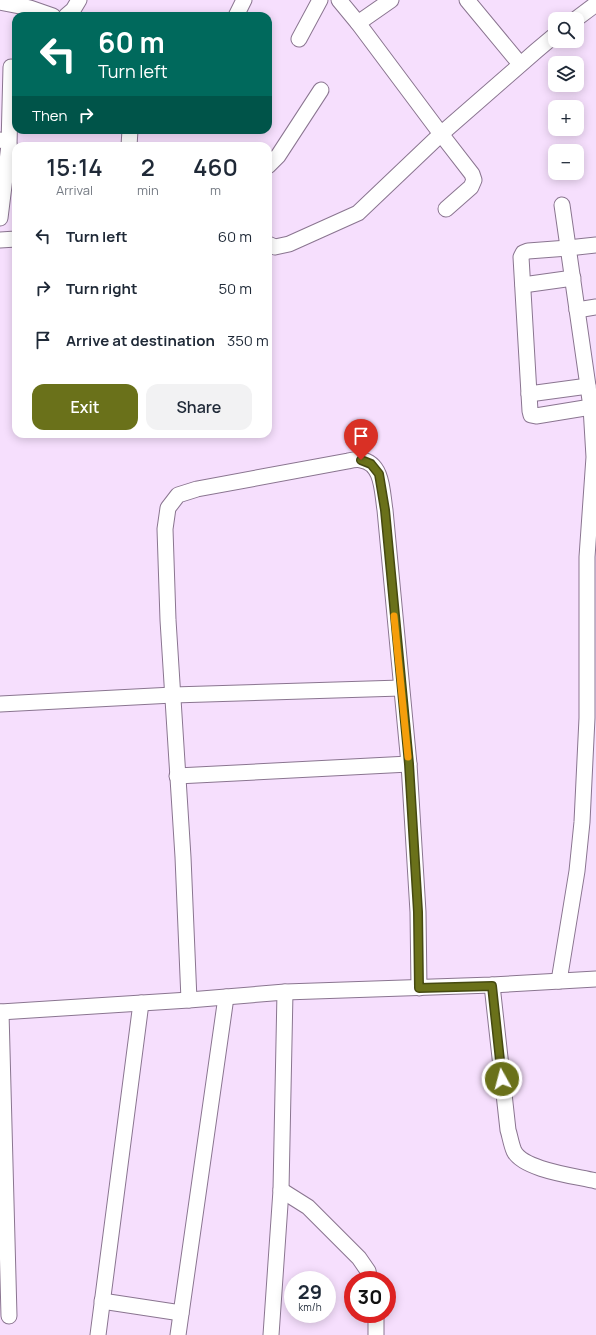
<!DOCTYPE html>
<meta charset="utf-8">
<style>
body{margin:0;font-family:Manrope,sans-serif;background:#f2f2f3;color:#1f2937;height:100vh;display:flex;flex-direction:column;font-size:15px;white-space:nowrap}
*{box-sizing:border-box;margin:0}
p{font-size:13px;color:#747a83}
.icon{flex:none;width:22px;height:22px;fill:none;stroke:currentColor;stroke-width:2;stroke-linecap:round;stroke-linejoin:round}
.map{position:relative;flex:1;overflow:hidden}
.side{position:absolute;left:12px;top:142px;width:260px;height:296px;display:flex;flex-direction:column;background:#fff;border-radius:12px;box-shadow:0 2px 10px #0003}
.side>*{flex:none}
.guide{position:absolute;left:12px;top:12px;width:260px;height:122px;border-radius:12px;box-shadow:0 2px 10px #0003;background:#00695c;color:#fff;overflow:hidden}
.buttons{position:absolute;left:548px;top:12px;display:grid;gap:8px}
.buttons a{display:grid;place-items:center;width:36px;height:36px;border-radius:8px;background:#fff;box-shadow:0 2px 10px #0003;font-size:20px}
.speed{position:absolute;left:284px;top:1271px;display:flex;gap:8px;font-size:20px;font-weight:700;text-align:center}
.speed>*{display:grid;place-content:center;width:52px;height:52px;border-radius:50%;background:#fff;box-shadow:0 2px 10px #0003;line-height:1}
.speed small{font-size:10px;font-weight:400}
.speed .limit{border:6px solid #d22;background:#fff;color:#111}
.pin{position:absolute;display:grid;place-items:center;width:34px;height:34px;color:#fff;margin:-41px -17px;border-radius:50% 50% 50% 0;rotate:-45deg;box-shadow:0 0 4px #0007}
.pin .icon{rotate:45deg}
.me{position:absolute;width:44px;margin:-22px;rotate:353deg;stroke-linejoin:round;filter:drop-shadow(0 0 3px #0008)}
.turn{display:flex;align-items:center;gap:14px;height:84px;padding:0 20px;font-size:18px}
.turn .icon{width:52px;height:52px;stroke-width:2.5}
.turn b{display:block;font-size:28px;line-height:34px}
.then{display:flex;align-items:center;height:38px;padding:0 20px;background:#0003;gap:8px;font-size:15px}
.eta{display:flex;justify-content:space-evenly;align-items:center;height:68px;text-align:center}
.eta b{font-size:24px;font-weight:600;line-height:28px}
.primary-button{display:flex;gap:8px;margin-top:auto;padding:8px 20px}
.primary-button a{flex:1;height:46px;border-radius:12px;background:#6a711a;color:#fff;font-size:16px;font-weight:600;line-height:46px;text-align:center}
.primary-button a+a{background:#f2f2f3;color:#1f2937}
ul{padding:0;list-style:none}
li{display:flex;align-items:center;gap:12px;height:52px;padding:0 20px}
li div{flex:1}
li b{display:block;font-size:15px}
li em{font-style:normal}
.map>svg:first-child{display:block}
</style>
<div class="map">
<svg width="596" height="1335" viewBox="0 0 596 1335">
<rect width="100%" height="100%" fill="#f6dffd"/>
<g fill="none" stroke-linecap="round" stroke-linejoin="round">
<defs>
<g id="minor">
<path d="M339 0 358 23 441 134 472 174 474 180 471 187 446 209"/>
<path d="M467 0 520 64"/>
<path d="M0 2 30 8 53 16"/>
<path d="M66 16 73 10 79 0"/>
<path d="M236 16 244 0"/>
<path d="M576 19 596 4"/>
<path d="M358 23 391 0"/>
<path d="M299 39 320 0"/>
<path d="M0 140 5 141 9 145 0 218"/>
<path d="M9 145 11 67"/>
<path d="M129 146 130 130"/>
<path d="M268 166 278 156 321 90"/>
<path d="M0 240 16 239"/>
<path d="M268 244 275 247 289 244 358 213 441 134 536 51 555 35"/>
<path d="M523 285 573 278"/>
<path d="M577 310 596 307"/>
<path d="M529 394 588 386"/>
<path d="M591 407 536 416 531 415 530 411 521 257 523 253 528 251 568 248 596 245"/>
<path d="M0 704 173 695 401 688"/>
<path d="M177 776 409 764"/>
<path d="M559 981 577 871 582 822 587 718V557L594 457 591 407 562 205"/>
<path d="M492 985 508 1130C510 1136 511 1144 514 1151 523 1170 576 1176 596 1181"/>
<path d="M189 1000 183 857 168 620 165 529 168 508 178 495 197 489 348 461C352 460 357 459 361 460 383 463 382 492 385 510L409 764 418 912 419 988"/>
<path d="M0 1012 189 1000 285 992 492 985 596 979"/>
<path d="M1 1012 9 1316"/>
<path d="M281 1190 308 1207 359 1258 368 1271 370 1280"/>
<path d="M102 1301 181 1313"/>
<path d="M98 1335 141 1003"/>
<path d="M178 1335 226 997"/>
<path d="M271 1335 281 1190 285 992"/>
<path d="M376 1335V1314"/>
</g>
</defs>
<use href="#minor" stroke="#8a7590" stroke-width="17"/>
<use href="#minor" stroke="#fff" stroke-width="15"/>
</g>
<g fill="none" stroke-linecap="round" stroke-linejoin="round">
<defs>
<path id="route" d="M361 460 371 464 379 474 385 510 409 764 418 912 419 988 492 986 502 1079"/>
</defs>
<use href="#route" stroke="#454911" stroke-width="10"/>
<use href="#route" stroke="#6a711a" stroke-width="7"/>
<path stroke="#f59e0b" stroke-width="7" d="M394 616 408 757"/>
</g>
</svg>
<div class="buttons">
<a><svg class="icon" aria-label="search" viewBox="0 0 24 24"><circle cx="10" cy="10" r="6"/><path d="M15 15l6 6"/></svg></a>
<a><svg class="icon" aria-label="layers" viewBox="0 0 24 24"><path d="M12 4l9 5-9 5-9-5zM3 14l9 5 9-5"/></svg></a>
<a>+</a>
<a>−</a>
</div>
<div class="speed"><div>29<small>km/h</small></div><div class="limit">30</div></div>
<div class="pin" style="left:361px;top:460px;background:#d93025"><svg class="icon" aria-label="arrive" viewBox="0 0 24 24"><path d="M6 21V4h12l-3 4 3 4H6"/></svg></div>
<svg class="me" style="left:502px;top:1079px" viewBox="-20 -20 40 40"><circle r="17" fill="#6a711a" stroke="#fff" stroke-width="3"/><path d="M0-11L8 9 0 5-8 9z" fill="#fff"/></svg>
<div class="guide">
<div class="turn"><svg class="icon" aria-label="left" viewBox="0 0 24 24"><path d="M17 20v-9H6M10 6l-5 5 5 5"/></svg><div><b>60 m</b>Turn left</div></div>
<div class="then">Then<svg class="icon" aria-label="right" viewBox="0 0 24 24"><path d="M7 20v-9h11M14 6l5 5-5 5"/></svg></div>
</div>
<section class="side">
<div class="eta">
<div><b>15:14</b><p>Arrival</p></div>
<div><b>2</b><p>min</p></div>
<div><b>460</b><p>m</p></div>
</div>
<ul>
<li><svg class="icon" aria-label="left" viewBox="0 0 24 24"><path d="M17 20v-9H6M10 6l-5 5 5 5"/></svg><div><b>Turn left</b></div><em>60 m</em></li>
<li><svg class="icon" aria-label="right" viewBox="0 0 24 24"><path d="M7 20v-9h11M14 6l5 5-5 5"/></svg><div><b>Turn right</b></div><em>50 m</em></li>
<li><svg class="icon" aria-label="arrive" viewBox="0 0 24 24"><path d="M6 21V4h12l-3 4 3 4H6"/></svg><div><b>Arrive at destination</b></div><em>350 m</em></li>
</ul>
<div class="primary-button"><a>Exit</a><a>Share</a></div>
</section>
</div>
